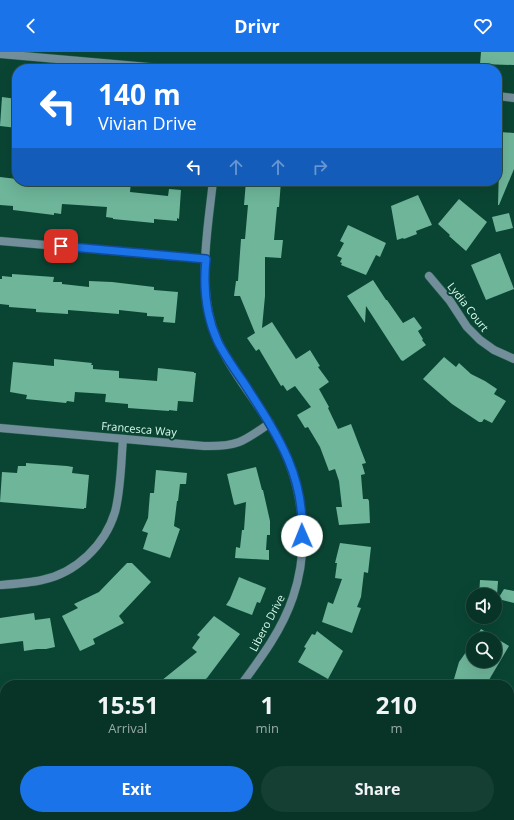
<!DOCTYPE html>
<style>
body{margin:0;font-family:"Open Sans",sans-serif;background:#163f33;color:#f1f3f6;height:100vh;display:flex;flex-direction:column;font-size:15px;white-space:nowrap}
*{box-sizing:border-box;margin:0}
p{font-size:13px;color:#98aaa7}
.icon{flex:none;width:22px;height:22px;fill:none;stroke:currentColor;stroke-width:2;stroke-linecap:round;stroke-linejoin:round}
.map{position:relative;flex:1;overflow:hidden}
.details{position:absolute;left:0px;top:628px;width:514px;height:140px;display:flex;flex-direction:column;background:#083427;border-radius:16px 16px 0 0;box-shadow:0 4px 16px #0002,0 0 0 1px #294f44}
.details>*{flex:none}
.banner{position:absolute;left:12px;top:12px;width:490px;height:122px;border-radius:16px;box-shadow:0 4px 16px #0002,0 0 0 1px #294f44;background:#1a73e8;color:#fff;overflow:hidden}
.buttons{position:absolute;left:466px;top:536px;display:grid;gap:8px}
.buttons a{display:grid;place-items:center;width:36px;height:36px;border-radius:50%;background:#083427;box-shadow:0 4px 16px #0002,0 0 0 1px #294f44;font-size:20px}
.pin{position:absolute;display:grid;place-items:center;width:34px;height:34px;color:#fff;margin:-17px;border-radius:8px;box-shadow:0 2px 6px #0006}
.me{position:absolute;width:44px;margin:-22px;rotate:359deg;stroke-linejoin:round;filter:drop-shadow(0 0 3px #0008)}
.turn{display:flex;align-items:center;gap:14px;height:84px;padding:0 20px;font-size:18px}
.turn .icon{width:52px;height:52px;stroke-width:2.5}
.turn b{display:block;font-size:28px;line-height:34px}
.lanes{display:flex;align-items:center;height:38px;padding:0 20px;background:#0003;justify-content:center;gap:20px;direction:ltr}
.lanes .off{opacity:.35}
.eta{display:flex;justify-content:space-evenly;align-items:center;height:68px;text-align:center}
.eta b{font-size:24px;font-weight:700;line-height:28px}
.primary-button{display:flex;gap:8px;margin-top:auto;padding:8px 20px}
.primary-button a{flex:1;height:46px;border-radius:24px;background:#1a73e8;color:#fff;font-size:16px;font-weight:700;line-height:46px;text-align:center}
.primary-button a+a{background:#163f33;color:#f1f3f6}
header{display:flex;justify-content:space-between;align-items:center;height:52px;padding:0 20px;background:#1a73e8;color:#fff;font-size:18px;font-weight:700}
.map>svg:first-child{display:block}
</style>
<header><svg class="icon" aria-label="back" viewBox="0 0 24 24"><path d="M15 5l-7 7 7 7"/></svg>Drivr<svg class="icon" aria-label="heart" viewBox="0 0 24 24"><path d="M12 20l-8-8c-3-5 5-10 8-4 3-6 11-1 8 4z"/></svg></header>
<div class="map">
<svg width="514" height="768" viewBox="0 0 514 768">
<rect width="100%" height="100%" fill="#0a4534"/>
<g fill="#6eb59a">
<path d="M481 0H514V13L480 12Z"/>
<path d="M2 45 17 47V76L0 74Z"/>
<path d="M500 80 514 81V117L499 153H498Z"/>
<path d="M0 125 17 127V129H131L130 140 168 144 169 137 181 138 179 167 177 166V169L154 167V171L113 167V166L106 165 107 155 78 153 62 152 61 162 54 161V163L13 158V154L0 153Z"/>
<path d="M246 129H281L279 155H277L274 188H283L281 206 265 205V244L262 276 272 270 296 307 310 298 320 314 318 315 329 330 319 337 329 355 328 356 338 377 351 372 366 411 362 412 365 422 361 423 363 447H368L369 449 370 471 339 473 336 455H342L339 429 335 417 329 419 320 395 308 375 305 376 297 363 311 355 295 334 287 339 283 333 281 334 259 297 256 299 247 286 255 281 240 244H234L236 229H238L241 187H245L248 153H244Z"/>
<path d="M418 143 432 173 416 179 417 182 404 187 403 186 397 188 391 154Z"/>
<path d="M459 147 487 170 466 199 449 184 450 183 438 172Z"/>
<path d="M509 161 513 176 496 180 492 165Z"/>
<path d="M348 173 386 191 380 205 376 203 366 223 341 213 342 211 340 210 342 206 337 204 344 191 340 189Z"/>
<path d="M500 201 514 237 486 248 471 213Z"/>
<path d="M12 222 54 225 53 230H62V232L89 235V229L112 230 154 235V238L178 240 175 271 163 270 164 265 147 264V261L119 258V262L68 258V262L36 260V257L9 255V253L0 252V227H2V224L12 225Z"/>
<path d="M373 228 386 248H387L403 271 414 265 422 276 418 279 423 287 422 288 426 293 403 309 401 308 366 254 365 271 347 244Z"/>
<path d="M444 305 456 315 459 311 471 322 485 329 497 337 494 342 506 349 492 371 484 367 482 370H479L452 352 423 327Z"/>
<path d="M54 307 92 311 91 313H93V317L119 319V326L157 329 158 316 194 320V321H196L193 350 178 349 177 359 169 358V359L128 356V352L105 350 106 342 75 340 74 350 67 349 66 351 26 347 27 343 10 340 13 310 54 314Z"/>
<path d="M26 411 67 414 73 415 72 421 89 423 86 456H84V457L0 450 2 420 17 421 18 414H26Z"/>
<path d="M256 415 262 438H263L270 469V483H267L266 498H269V508L235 506 236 495 240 496 242 478H244L246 450 235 453 234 452 227 422Z"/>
<path d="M156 418 187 421 186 432H180L178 449H177L174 474 180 477 170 506 143 497 148 481 142 479 148 466 150 441H154Z"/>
<path d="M340 491 371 495 368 521 364 520 361 545 357 555 361 556 352 581 322 570 328 550 333 552 342 527 335 526 337 511H335Z"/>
<path d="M127 511H132L151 530 119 564 124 571 93 587 95 592 80 599 62 564 78 556 74 552 99 540Z"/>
<path d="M239 525 266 536 260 551 257 550 252 563 226 553 230 547Z"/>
<path d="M480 528 498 529 497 543H479Z"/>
<path d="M504 537 514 539V551L498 547Z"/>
<path d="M34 561 35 568 50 566 55 595 46 597H37L24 599 23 589 0 592V566Z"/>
<path d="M214 564 240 582 207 626 198 633H156L197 600 192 596 200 585 197 583Z"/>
<path d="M481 577 509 594 486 633H462L454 627 459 610 473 590V609H495V587H475Z"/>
<path d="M317 579 343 599 328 627 298 610 306 596 304 595 312 582 315 583Z"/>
</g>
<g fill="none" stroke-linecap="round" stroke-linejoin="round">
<defs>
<g id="street">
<path d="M0 2 171 17"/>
<path d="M497 44 514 46"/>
<path d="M213 129C208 175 198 228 212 273 223 310 251 341 271 374 302 424 312 489 293 545 282 578 261 606 241 633"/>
<path d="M0 189 206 207"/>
<path d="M429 224 450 249 467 275 480 288 494 298 514 307"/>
<path d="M0 376 204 394C237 395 243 390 270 371"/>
<path d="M0 533C14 532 29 531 42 528 76 521 105 493 115 460 121 437 121 411 123 387"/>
<path d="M0 728H5"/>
<path d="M264 763 269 768"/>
<path d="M300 763 305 768"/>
</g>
</defs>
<use href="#street" stroke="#2b6251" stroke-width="9"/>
<use href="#street" stroke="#738e9b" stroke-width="8"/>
</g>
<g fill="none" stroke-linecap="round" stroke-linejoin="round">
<defs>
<path id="route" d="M61 194 206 207C203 235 206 264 218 290 225 304 235 318 244 331 276 381 305 422 302 484"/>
</defs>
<use href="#route" stroke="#114b97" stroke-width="10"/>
<use href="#route" stroke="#1a73e8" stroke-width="7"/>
</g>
<g text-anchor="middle" stroke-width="4" stroke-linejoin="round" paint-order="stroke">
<g font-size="11" fill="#d8fbec" stroke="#0a4534">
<text transform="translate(468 255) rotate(52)" y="4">Lydia Court</text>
<text transform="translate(139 377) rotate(5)" y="4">Francesca Way</text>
<text transform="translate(267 571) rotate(-62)" y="4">Libero Drive</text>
</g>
</g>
</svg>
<div class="buttons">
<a><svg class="icon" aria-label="sound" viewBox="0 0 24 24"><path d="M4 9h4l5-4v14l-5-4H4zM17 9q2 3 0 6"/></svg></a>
<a><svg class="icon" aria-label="search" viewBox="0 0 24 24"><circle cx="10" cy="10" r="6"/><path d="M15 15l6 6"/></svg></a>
</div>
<div class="pin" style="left:61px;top:194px;background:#d93025"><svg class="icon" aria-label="arrive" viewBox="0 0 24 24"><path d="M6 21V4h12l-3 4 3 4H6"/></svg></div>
<svg class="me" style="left:302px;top:484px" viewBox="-20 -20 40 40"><circle r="19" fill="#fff"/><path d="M0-13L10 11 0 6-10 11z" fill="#1a73e8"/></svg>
<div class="banner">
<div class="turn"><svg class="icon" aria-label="left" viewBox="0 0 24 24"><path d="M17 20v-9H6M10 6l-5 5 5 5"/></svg><div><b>140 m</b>Vivian Drive</div></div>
<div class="lanes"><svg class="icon" aria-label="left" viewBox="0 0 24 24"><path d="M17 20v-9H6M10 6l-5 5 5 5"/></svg><svg class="icon off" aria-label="ahead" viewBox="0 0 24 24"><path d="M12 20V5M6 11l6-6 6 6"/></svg><svg class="icon off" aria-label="ahead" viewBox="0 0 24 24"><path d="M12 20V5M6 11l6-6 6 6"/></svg><svg class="icon off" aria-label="right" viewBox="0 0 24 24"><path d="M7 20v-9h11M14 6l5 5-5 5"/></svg></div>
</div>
<section class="details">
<div class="eta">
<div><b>15:51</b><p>Arrival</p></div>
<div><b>1</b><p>min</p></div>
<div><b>210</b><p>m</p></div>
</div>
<div class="primary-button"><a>Exit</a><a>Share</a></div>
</section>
</div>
